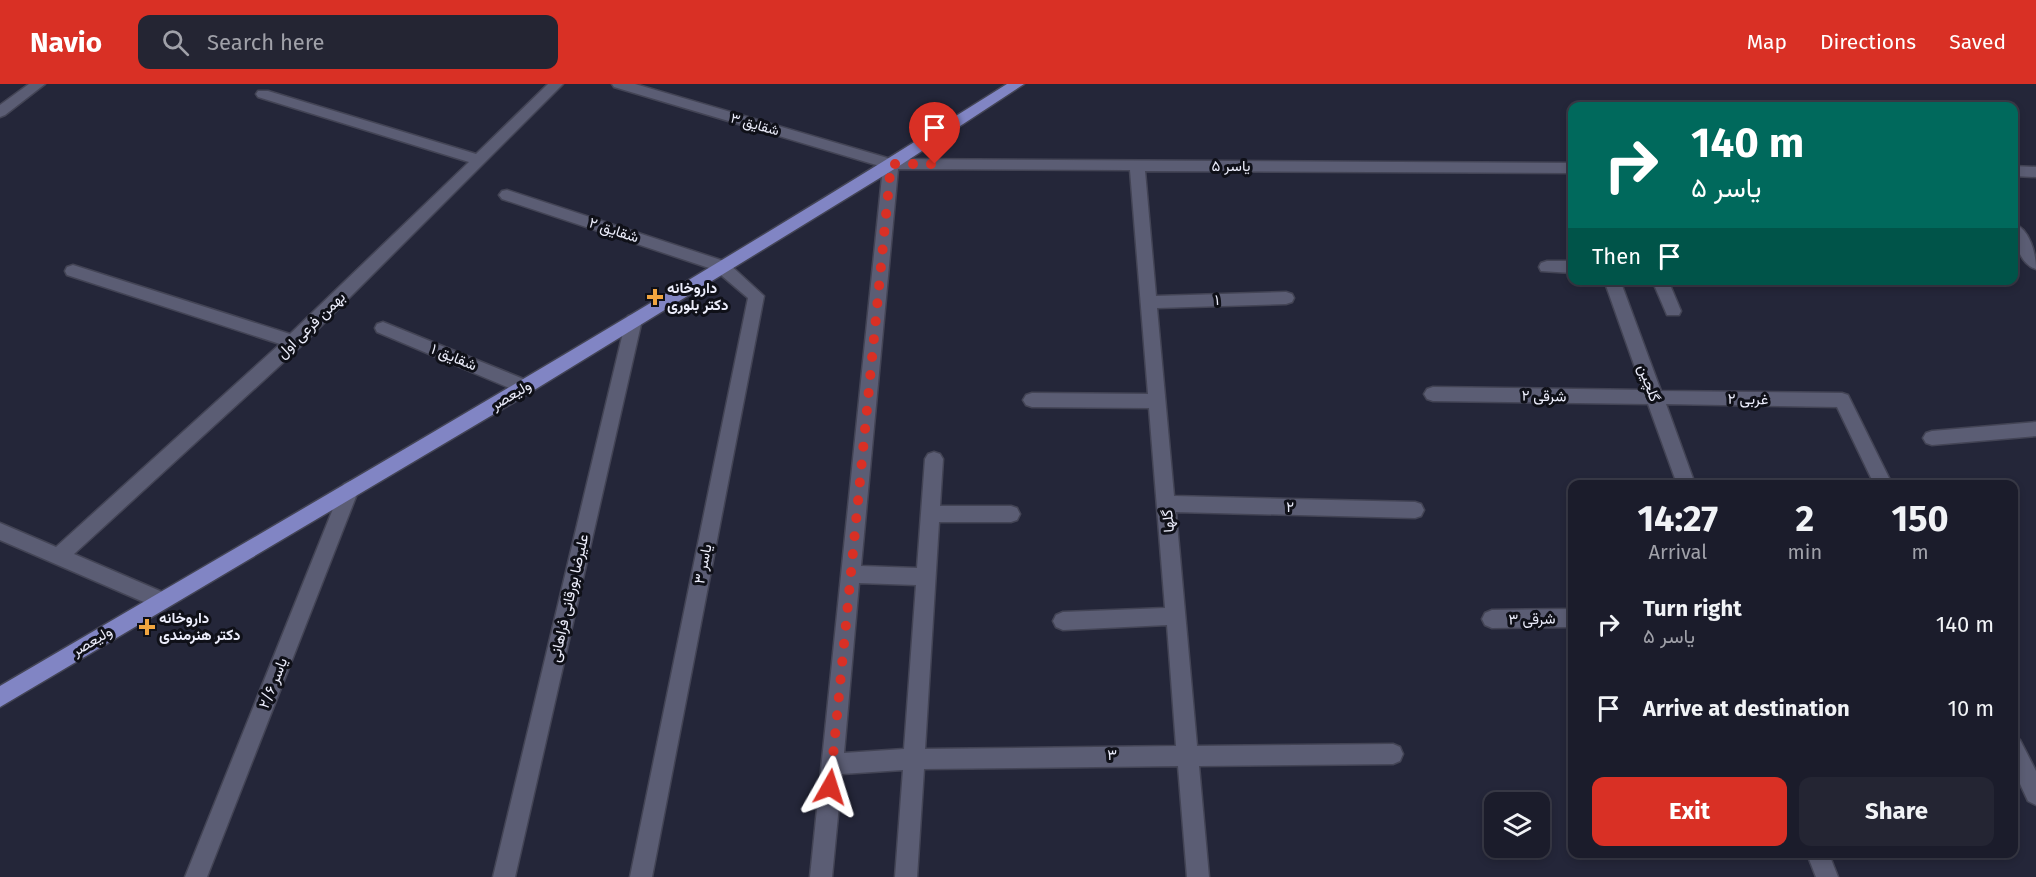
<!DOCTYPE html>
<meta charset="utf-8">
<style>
body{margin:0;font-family:"Fira Sans",Vazirmatn,sans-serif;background:#242533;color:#f1f3f6;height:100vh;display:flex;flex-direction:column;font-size:22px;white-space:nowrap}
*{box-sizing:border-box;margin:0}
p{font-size:20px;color:#a0a1a9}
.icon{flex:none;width:33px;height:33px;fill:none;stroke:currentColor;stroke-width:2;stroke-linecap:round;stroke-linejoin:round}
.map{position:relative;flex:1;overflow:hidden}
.drawer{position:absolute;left:1568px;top:396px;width:450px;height:378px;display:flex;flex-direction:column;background:#1b1c2b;border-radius:12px;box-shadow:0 3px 9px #0003,0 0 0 2px #393a47}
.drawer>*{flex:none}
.hud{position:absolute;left:1568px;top:18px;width:450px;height:183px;border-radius:12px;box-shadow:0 3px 9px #0003,0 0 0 2px #393a47;background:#00695c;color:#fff;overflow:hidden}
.buttons{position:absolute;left:1484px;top:708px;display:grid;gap:12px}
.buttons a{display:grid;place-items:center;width:66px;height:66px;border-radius:12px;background:#1b1c2b;box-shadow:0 3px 9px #0003,0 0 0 2px #393a47;font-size:30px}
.pin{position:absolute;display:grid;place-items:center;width:51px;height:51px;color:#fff;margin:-62px -26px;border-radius:50% 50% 50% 0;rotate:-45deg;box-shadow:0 0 6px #0007}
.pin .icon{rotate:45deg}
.me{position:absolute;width:66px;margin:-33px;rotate:6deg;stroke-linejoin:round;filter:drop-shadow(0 0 4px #0008)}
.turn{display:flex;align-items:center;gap:21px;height:126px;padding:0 24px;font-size:27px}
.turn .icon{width:78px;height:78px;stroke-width:2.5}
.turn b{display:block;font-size:42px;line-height:51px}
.then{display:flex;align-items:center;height:57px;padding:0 24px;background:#0003;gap:12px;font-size:22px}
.eta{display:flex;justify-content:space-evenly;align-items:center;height:102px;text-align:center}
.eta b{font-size:36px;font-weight:700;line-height:42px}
.cta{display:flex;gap:12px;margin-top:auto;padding:12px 24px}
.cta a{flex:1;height:69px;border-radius:12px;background:#d93025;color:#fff;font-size:24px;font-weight:700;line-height:69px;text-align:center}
.cta a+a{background:#242533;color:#f1f3f6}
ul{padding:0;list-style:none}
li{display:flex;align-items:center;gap:18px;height:84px;padding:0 24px}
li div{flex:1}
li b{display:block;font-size:22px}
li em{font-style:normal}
header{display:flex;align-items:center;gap:36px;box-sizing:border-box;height:84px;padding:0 30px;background:#d93025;color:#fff}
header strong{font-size:28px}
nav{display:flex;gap:33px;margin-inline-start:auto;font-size:21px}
.search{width:420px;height:54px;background:#242533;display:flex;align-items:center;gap:15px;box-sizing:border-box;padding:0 21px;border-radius:12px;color:#a0a1a9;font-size:22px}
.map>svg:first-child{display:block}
</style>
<header>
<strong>Navio</strong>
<div class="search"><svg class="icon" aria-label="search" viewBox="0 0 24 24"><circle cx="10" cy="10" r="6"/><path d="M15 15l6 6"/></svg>Search here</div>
<nav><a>Map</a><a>Directions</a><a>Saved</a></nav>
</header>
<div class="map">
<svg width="2036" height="793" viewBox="0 0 2036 793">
<rect width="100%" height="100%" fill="#242639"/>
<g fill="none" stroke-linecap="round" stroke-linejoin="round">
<defs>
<g id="minor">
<path d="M29 0H45L5 31 0 33V21Z"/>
<path d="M548 0H563L300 263 74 470 167 510 170 516 167 522 160 525 153 522 0 456V439L56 463 280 260 67 191 65 187 67 183 73 181 290 250 469 78 258 13 256 10 258 7H268L476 70Z"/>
<path d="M612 0H635L891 75 1572 79V89L1145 87 1156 212 1286 208 1292 210 1294 214 1292 218 1286 220 1157 224 1174 412 1415 418 1421 420 1424 426 1421 432 1415 434 1176 428 1197 662 1393 660 1400 663 1403 670 1400 677 1393 680 1199 682 1209 793H1187L1178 682 924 685 917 793H895L903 686 842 690 832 793H810L883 83 614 3ZM898 85 1130 86 1148 310 1032 309 1026 311 1023 316 1026 321 1032 323 1149 324 1165 524 1063 528 1056 531 1053 537 1056 543 1063 546 1167 541 1176 662 925 665 939 438H1011L1017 436 1020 430 1017 424 1011 422H940L943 375 940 370 934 368 928 370 925 375 917 484 861 482ZM859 499 916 501 904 665 844 669Z"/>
<path d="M2013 82 2036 83V93L2013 92Z"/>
<path d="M507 106 727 178 764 212 652 793H630L748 214 715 186 502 115 499 111 502 107Z"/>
<path d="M2013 139C2030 145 2036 170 2036 185 2019 180 2013 155 2013 139Z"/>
<path d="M1547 177H1572V189L1541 187 1539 183 1541 179Z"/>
<path d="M1604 196H1620L1661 307 1842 309 1848 311 1892 400H1874L1837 323 1666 320 1695 400H1677L1648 320 1433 317 1427 315 1424 310 1427 305 1433 303 1643 306Z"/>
<path d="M1652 196H1668L1681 227 1679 231H1667Z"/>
<path d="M634 230 640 232 642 236 515 793H493L626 236 628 232Z"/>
<path d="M383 238 531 298 534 303 531 308 525 310 519 308 377 248 375 244 377 240Z"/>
<path d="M2036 338V352L1932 361 1926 359 1923 354 1926 349 1932 347Z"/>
<path d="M350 397 356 400 359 405 207 793H185L341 405 344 400Z"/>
<path d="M1572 525V543L1492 544 1485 541 1482 535 1485 529 1492 526Z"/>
<path d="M2013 653 2020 656 2036 687V721L2028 717 2013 685Z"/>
<path d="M1807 770H1829L1838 793H1816Z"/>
</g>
<path id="major" d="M1007 0H1024L896 84 531 308 0 623V602C338 404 676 209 1007 0Z"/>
</defs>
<use href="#minor" stroke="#434455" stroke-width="3"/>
<use href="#major" stroke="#434455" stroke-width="3"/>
<use href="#minor" fill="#5b5d74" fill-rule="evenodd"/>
<use href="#major" fill="#8185c4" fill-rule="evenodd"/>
</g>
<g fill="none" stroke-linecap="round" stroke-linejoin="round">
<path stroke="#d93025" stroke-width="10" stroke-dasharray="0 18" d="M830 703 891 80H935"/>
</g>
<g fill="#f1a540" stroke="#0f1018" stroke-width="2">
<path d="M652 204h6v6h6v6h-6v6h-6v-6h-6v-6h6z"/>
<path d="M144 534h6v6h6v6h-6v6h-6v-6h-6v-6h6z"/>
</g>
<g text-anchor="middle" stroke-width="6" stroke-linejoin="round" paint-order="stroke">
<g font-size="14" fill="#ecedfb" stroke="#0f1018">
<text transform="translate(755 40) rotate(16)" y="5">شقایق ۳</text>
</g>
<g font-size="15" fill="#ecedfb" stroke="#0f1018">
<text x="1231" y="87">یاسر ۵</text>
<text transform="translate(614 146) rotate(18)" y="5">شقایق ۲</text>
<text transform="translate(1217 216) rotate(-2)" y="5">۱</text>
<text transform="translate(311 241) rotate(-44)" y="5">بهمن فرعی اول</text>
<text transform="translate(454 273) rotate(22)" y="5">شقایق ۱</text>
<text transform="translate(1649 299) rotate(70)" y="5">گلچین</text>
<text transform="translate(511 311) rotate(-31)" y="5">ولیعصر</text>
<text transform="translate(1544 312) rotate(1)" y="5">۲ شرقی</text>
<text transform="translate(1748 315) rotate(1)" y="5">۲ غربی</text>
<text transform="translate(1290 423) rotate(1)" y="5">۲</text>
<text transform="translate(1168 437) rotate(-95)" y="5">گلها</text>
<text transform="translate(703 480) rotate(-79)" y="5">یاسر ۳</text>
<text transform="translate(569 514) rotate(-77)" y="5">علیرضا بورقانی فراهانی</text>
<text transform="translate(1532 535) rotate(-1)" y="5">۳ شرقی</text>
<text transform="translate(92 557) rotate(-31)" y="5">ولیعصر</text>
<text transform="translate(273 599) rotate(-68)" y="5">یاسر ۲/۶</text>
<text transform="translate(1112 671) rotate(-1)" y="5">۳</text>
</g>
<g font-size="15" font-weight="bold" fill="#ecedfb" stroke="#0f1018" text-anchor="start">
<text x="667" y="209">داروخانه<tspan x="667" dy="17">دکتر بلوری</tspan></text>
<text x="159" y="539">داروخانه<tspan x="159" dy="17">دکتر هنرمندی</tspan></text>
</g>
</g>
</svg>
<div class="buttons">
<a><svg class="icon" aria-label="layers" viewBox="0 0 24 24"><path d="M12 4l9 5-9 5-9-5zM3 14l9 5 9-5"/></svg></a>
</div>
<div class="pin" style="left:935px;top:80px;background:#d93025"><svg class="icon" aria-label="arrive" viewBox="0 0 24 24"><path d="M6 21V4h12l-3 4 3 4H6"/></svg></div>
<svg class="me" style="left:830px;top:703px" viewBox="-20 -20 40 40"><path d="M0-17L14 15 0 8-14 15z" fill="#d93025" stroke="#fff" stroke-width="4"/></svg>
<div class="hud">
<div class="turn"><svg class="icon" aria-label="right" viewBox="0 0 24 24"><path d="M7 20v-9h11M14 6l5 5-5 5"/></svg><div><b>140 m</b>یاسر ۵</div></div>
<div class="then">Then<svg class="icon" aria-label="arrive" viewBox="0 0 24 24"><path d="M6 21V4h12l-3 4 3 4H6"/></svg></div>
</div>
<section class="drawer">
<div class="eta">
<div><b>14:27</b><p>Arrival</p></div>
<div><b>2</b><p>min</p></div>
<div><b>150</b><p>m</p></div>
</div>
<ul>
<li><svg class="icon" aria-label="right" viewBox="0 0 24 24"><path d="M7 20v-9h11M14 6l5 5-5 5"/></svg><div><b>Turn right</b><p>یاسر ۵</p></div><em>140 m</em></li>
<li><svg class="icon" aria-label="arrive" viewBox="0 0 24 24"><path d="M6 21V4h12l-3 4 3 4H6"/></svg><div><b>Arrive at destination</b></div><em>10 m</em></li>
</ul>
<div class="cta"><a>Exit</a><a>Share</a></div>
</section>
</div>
